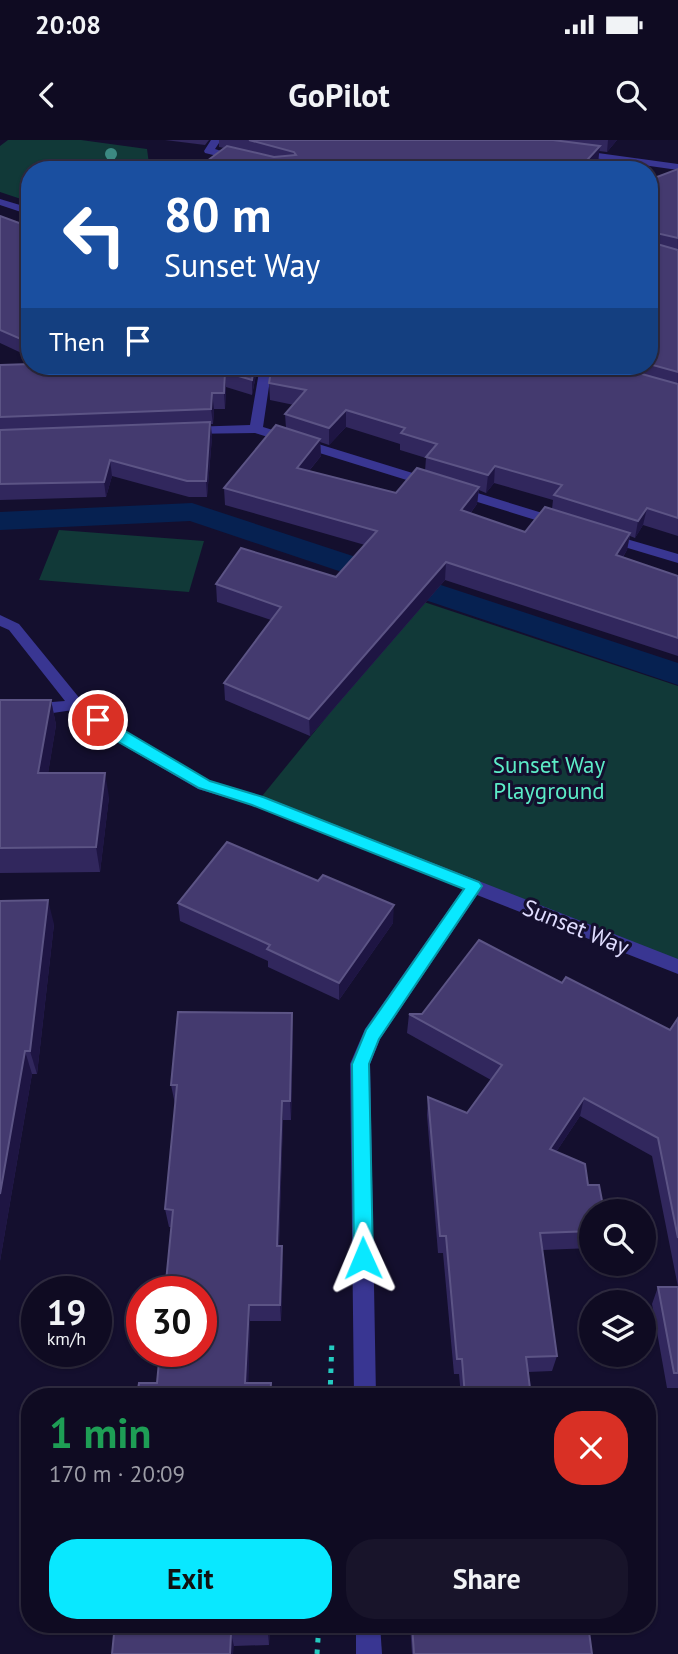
<!DOCTYPE html>
<meta charset="utf-8">
<style>
body{margin:0;font-family:"PT Sans",sans-serif;background:#18142a;color:#f1f3f6;height:100vh;display:flex;flex-direction:column;font-size:26px;white-space:nowrap}
*{box-sizing:border-box;margin:0}
p{font-size:23px;color:#9b9ba5}
.icon{flex:none;width:38px;height:38px;fill:none;stroke:currentColor;stroke-width:2;stroke-linecap:round;stroke-linejoin:round}
.map{position:relative;flex:1;overflow:hidden}
.drawer{position:absolute;left:21px;top:1248px;width:635px;height:245px;display:flex;flex-direction:column;background:#0f0b22;border-radius:28px;box-shadow:0 2px 5px #0004,0 0 0 2px #2f2b40}
.drawer>*{flex:none}
.banner{position:absolute;left:21px;top:21px;width:637px;height:214px;border-radius:28px;box-shadow:0 2px 5px #0004,0 0 0 2px #2f2b40;background:#1a4fa0;color:#fff;overflow:hidden}
.controls{position:absolute;left:579px;top:1059px;display:grid;gap:14px}
.controls a{display:grid;place-items:center;width:77px;height:77px;border-radius:50%;background:#0f0b22;box-shadow:0 2px 5px #0004,0 0 0 2px #2f2b40;font-size:35px}
.speed{position:absolute;left:21px;top:1136px;display:flex;gap:14px;font-size:35px;font-weight:700;text-align:center}
.speed>*{display:grid;place-content:center;width:91px;height:91px;border-radius:50%;background:#0f0b22;box-shadow:0 2px 5px #0004,0 0 0 2px #2f2b40;line-height:1}
.speed small{font-size:18px;font-weight:400}
.speed .limit{border:10px solid #d22;background:#fff;color:#111}
.pin{position:absolute;display:grid;place-items:center;width:60px;height:60px;color:#fff;margin:-30px;border:4px solid #fff;border-radius:50%;box-shadow:0 2px 7px #0007}
.me{position:absolute;width:77px;margin:-38px;rotate:359deg;stroke-linejoin:round;filter:drop-shadow(0 0 5px #0008)}
.turn{display:flex;align-items:center;gap:24px;height:147px;padding:0 28px;font-size:32px}
.turn .icon{width:91px;height:91px;stroke-width:2.5}
.turn b{display:block;font-size:49px;line-height:60px}
.then{display:flex;align-items:center;height:66px;padding:0 28px;background:#0003;gap:14px;font-size:26px}
.round{display:grid;place-items:center;flex:none;width:74px;height:74px;border-radius:28px;background:#18142a}
.overview{display:flex;align-items:center;justify-content:space-between;height:119px;padding:0 28px}
h1{font-size:42px;font-weight:700;line-height:52px;color:#1e9e55}
.primary-button{display:flex;gap:14px;margin-top:auto;padding:14px 28px}
.primary-button a{flex:1;height:80px;border-radius:28px;background:#09e8ff;color:#111;font-size:28px;font-weight:700;line-height:80px;text-align:center}
.primary-button a+a{background:#18142a;color:#f1f3f6}
.status{display:flex;justify-content:space-between;align-items:center;height:49px;padding:0 35px;background:#0f0b22;direction:ltr}
.status svg{height:19px;fill:currentColor}
header{display:flex;justify-content:space-between;align-items:center;height:91px;padding:0 28px;background:#0f0b22;font-size:32px;font-weight:700}
.map>svg:first-child{display:block}
</style>
<div class="status"><b>20:08</b><svg viewBox="0 0 49 12"><path d="M0 12V9h3v3zM5 12V6h3v6zM10 12V3h3v9zM15 12V0h3v12zM26 1h20v11H26zM47 4h2v5h-2z"/></svg></div>
<header><svg class="icon" aria-label="back" viewBox="0 0 24 24"><path d="M15 5l-7 7 7 7"/></svg>GoPilot<svg class="icon" aria-label="search" viewBox="0 0 24 24"><circle cx="10" cy="10" r="6"/><path d="M15 15l6 6"/></svg></header>
<div class="map">
<svg width="678" height="1514" viewBox="0 0 678 1514">
<rect width="100%" height="100%" fill="#140f2e"/>
<g fill="#113938">
<path d="M8 0H81L147 9 149 24 196 20 215 24 207 30H30V62L0 52V6Z"/>
<path d="M59 390 204 401 189 452 39 440Z"/>
<path d="M421 461 678 546V827L258 661Z"/>
</g>
<g fill="none" stroke-linecap="round" stroke-linejoin="round">
<path fill="#062151" fill-rule="evenodd" d="M192 363 678 523V545L190 381 0 390V372Z"/>
<g stroke="#24cbc0" stroke-width="5" stroke-dasharray="4.5 7" stroke-linecap="butt">
<path d="M330 1256 332 1200"/>
<path d="M317 1514 319 1484"/>
</g>
<g fill="#393692" fill-rule="evenodd">
<path d="M211 0H221L215 9 243 18 238 21 205 13 204 11Z"/>
<path d="M576 10 678 24V30L572 15 571 13Z"/>
<path d="M0 59 30 68V75L0 65Z"/>
<path d="M260 226H272L263 287 565 380 567 383 560 387 555 386 255 293 184 294 183 291 189 287 250 285Z"/>
<path d="M606 393 678 414V423L601 400V394Z"/>
<path d="M0 475 19 484 81 560 126 592 210 641 264 657 678 819V834L477 755 380 899 370 924 376 1256H354L350 924 365 889 463 749 252 665 198 649 114 600 73 570 46 574 0 576V566L65 561 9 490 0 486Z"/>
<path d="M356 1484H380L382 1514H356Z"/>
</g>
</g>
<circle fill="#3c8982" cx="111" cy="14" r="6"/>
<g fill="#31275d" fill-rule="evenodd">
<path d="M165 0H209L205 5Z"/>
<path d="M219 0H617L607 12 599 11 598 22 590 30H195L224 8 219 7Z"/>
<path d="M678 29V396L643 385 635 398 630 396 627 410 623 417 678 436V516L445 440 310 596 225 560 224 543 271 480 217 462 216 444 336 437 365 405 225 365 224 348 286 288 285 274 294 265 270 260 269 243 272 226H649V40ZM346 287 400 304V310L426 318 425 331 396 353 309 331 321 316 320 302 329 305ZM494 343 553 360 552 369 525 392 470 374 477 364 479 350 486 353Z"/>
<path d="M0 76 30 87V217L0 203Z"/>
<path d="M0 225 242 232 256 235 252 255 226 247 225 269H214L213 284H211L212 297 207 357H189L112 336 106 357 0 360Z"/>
<path d="M0 560H51L56 585 48 633 109 657 100 732 0 733Z"/>
<path d="M0 761 54 784 37 934H32L0 1121Z"/>
<path d="M178 763 393 783 339 860 268 827V821L180 781Z"/>
<path d="M562 843 670 890 678 878V1248H667L652 1164 658 1147H678L652 1016 580 976 556 1012 592 1071V1108L542 1110 557 1216 552 1231 528 1232 531 1256H461L459 1234H454L443 1113H438L427 975 428 957 467 973 491 940 407 893 409 874H422Z"/>
<path d="M292 873 293 892 291 980H283L279 1106 283 1123 281 1181H250L248 1243H271L272 1256H137L157 1243 171 1087H169L165 1069 175 964 171 945Z"/>
<path d="M115 1484H270L269 1505 234 1506Z"/>
<path d="M410 1484H623L618 1492 589 1493 592 1514H412Z"/>
</g>
<g fill="#1e1543">
<path d="M608 0H617L607 12Z"/>
<path d="M600 6 598 22 590 30H578Z"/>
<path d="M254 226H255L256 235 252 255V240Z"/>
<path d="M225 232 226 247 225 269 224 253Z"/>
<path d="M212 253 214 269 213 284 211 269Z"/>
<path d="M346 270V287L329 305V288Z"/>
<path d="M210 282 212 297 207 357 206 341Z"/>
<path d="M320 299 321 316 297 345V328Z"/>
<path d="M110 320 112 336 106 357 104 342Z"/>
<path d="M495 326 494 343 486 353 488 335Z"/>
<path d="M479 347 477 364 459 388 461 370Z"/>
<path d="M647 368 643 385 635 398 638 381Z"/>
<path d="M630 393 627 410 613 432 616 415Z"/>
<path d="M446 422 445 440 310 596 309 579Z"/>
<path d="M51 560 56 585 44 658 38 633Z"/>
<path d="M105 633 109 657 100 732 96 707Z"/>
<path d="M48 760 54 784 37 934 30 911Z"/>
<path d="M394 765 393 783 339 860V843Z"/>
<path d="M292 873 293 892 291 980 290 961Z"/>
<path d="M25 911 32 934 0 1121V1054Z"/>
<path d="M584 958 580 976 546 1027 550 1009Z"/>
<path d="M282 961 283 980 278 1123 277 1106Z"/>
<path d="M282 1106 283 1123 281 1181 280 1165Z"/>
<path d="M249 1165 250 1181 248 1256 245 1243Z"/>
<path d="M268 1484H270L269 1505 268 1494Z"/>
<path d="M231 1494 234 1506 233 1514H230Z"/>
</g>
<g fill="#443a6f" stroke="#5c5485" stroke-width="2">
<path d="M249 0H553L600 6 578 30H195L227 6 274 17 296 15 294 12Z"/>
<path d="M678 29V98L652 92 649 95V40Z"/>
<path d="M0 76 30 87V203L0 190Z"/>
<path d="M649 98 650 102 678 110V232L649 224Z"/>
<path d="M30 224V226H242V232L249 226H254L252 240 225 232 224 253H212L211 269 0 277V225Z"/>
<path d="M272 226H613L678 244V378L647 368 638 381 554 355 562 345 495 326 488 335 426 317 437 304 401 293 405 288 346 270 329 288 285 274 306 250 269 243Z"/>
<path d="M210 282 206 341H187L110 320 104 342 0 344V290Z"/>
<path d="M276 285 320 299 297 328 396 353 417 328 479 347 461 370 525 392 545 367 630 393 616 415 678 436V498L446 422 309 579 224 543 281 467 216 444 241 408 336 437 377 391 224 348Z"/>
<path d="M0 560H51L38 633H105L96 707 0 708Z"/>
<path d="M227 702 318 741 323 735 394 765 339 843 267 809 270 805 178 763Z"/>
<path d="M48 760 30 911H25L0 1054V761Z"/>
<path d="M479 800 562 843 566 837 670 890 678 878V1098L658 998 584 958 550 1009 585 1024 588 1045H599L604 1071H592V1091L540 1093 557 1216 526 1217 531 1256H465L462 1219H457L446 1096H440L428 957 467 973 502 925 409 874H422Z"/>
<path d="M178 872 292 873 290 961H282L277 1106H282L280 1165H249L245 1243H271L270 1256H137L139 1243H157L160 1211H201V1152H165L173 1070 165 1069 177 945H171Z"/>
<path d="M658 1147H678V1233H674Z"/>
<path d="M115 1484H268V1494H231L230 1514H112Z"/>
<path d="M412 1484H588L592 1514H414Z"/>
</g>
<path fill="#09e8ff" stroke="#0697a6" stroke-width="2" d="M98 575 210 641 263 657 479 742 482 746 379 899 369 924 373 1118 370 1124 363 1127 356 1124 354 1118 352 924 366 890 464 749 252 665 199 648 115 600 93 584V577Z"/>
<g text-anchor="middle" stroke-width="6" stroke-linejoin="round" paint-order="stroke">
<g font-size="23" fill="#5cecc7" stroke="#140f2e">
<text x="549" y="633">Sunset Way<tspan x="549" dy="26">Playground</tspan></text>
</g>
<g font-size="23" fill="#e0ddff" stroke="#140f2e">
<text transform="translate(576 787) rotate(22)" y="8">Sunset Way</text>
</g>
</g>
</svg>
<div class="controls">
<a><svg class="icon" aria-label="search" viewBox="0 0 24 24"><circle cx="10" cy="10" r="6"/><path d="M15 15l6 6"/></svg></a>
<a><svg class="icon" aria-label="layers" viewBox="0 0 24 24"><path d="M12 4l9 5-9 5-9-5zM3 14l9 5 9-5"/></svg></a>
</div>
<div class="speed"><div>19<small>km/h</small></div><div class="limit">30</div></div>
<div class="pin" style="left:98px;top:580px;background:#d93025"><svg class="icon" aria-label="arrive" viewBox="0 0 24 24"><path d="M6 21V4h12l-3 4 3 4H6"/></svg></div>
<svg class="me" style="left:363px;top:1118px" viewBox="-20 -20 40 40"><path d="M0-17L14 15 0 8-14 15z" fill="#09e8ff" stroke="#fff" stroke-width="4"/></svg>
<div class="banner">
<div class="turn"><svg class="icon" aria-label="left" viewBox="0 0 24 24"><path d="M17 20v-9H6M10 6l-5 5 5 5"/></svg><div><b>80 m</b>Sunset Way</div></div>
<div class="then">Then<svg class="icon" aria-label="arrive" viewBox="0 0 24 24"><path d="M6 21V4h12l-3 4 3 4H6"/></svg></div>
</div>
<section class="drawer">
<div class="overview"><div><h1>1 min</h1><p>170 m · 20:09</p></div><a class="round" style="background:#d93025;color:#fff"><svg class="icon" aria-label="close" viewBox="0 0 24 24"><path d="M6 6l12 12M18 6L6 18"/></svg></a></div>
<div class="primary-button"><a>Exit</a><a>Share</a></div>
</section>
</div>
